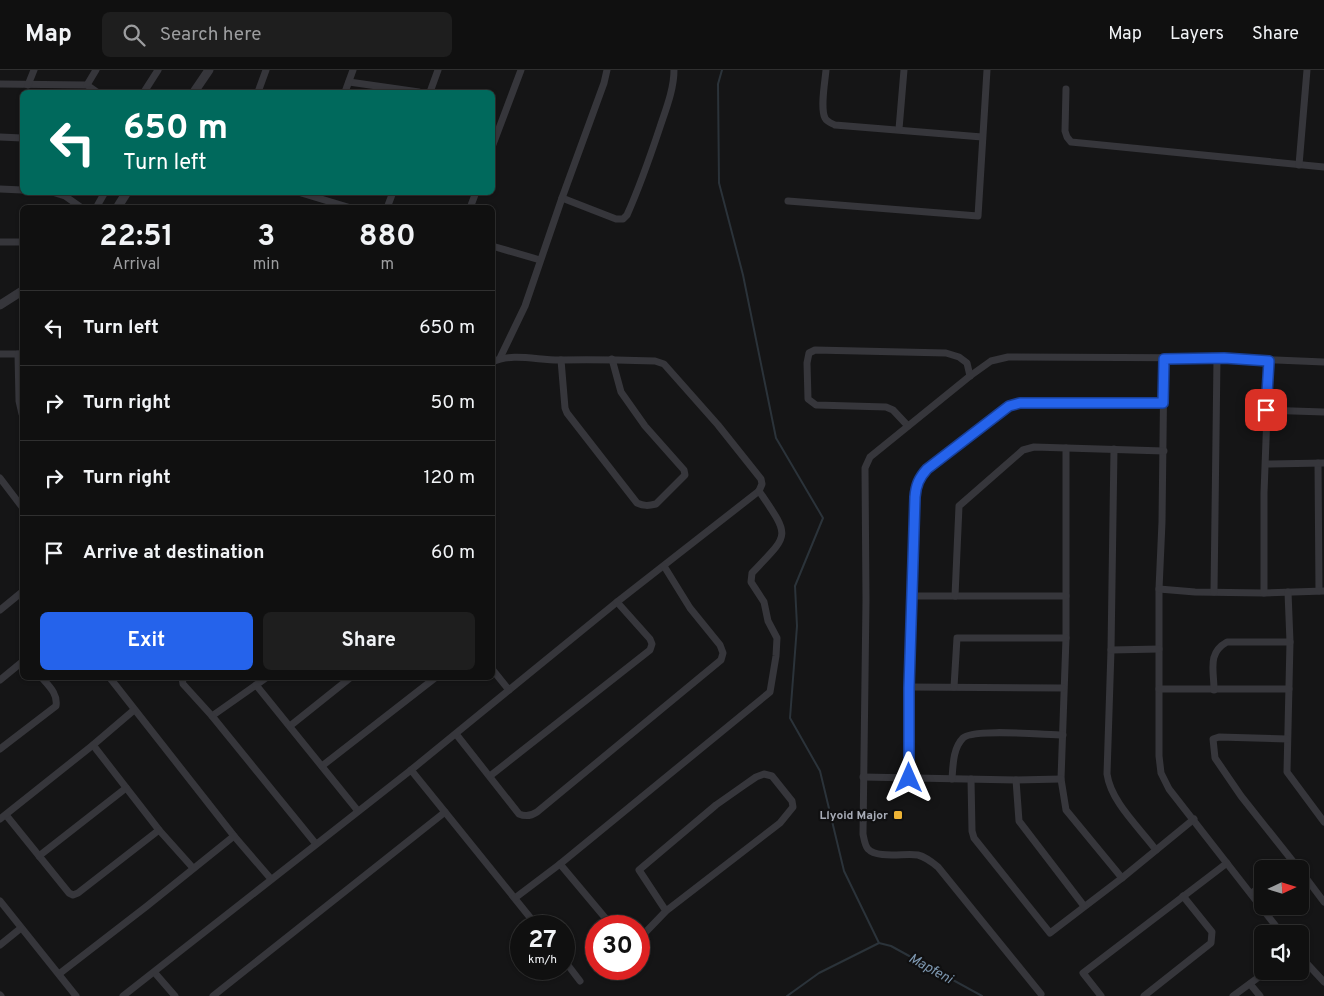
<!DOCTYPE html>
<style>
body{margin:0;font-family:Overpass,sans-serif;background:#1e1e1e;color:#f1f3f6;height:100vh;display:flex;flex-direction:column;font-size:19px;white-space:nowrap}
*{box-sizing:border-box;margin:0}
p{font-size:16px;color:#9c9d9f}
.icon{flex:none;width:28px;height:28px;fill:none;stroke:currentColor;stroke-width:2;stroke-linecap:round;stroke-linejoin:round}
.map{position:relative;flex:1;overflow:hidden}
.details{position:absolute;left:20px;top:135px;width:475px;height:475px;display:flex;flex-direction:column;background:#101010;border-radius:8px;box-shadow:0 1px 4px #0004,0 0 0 1px #303030}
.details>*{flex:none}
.top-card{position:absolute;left:20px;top:20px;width:475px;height:105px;border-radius:8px;box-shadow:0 1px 4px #0004,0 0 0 1px #303030;background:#00695c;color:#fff;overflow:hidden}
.needle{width:32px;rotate:86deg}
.controls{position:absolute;left:1254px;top:790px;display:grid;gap:10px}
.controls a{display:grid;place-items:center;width:55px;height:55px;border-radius:8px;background:#101010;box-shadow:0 1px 4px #0004,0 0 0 1px #303030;font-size:25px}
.speed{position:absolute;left:510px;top:845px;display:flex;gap:10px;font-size:25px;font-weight:700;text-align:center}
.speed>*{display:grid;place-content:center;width:65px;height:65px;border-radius:50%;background:#101010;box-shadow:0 1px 4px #0004,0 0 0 1px #303030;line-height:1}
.speed small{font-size:12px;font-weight:400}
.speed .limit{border:8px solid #d22;background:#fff;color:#111}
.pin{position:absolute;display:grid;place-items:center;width:42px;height:42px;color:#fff;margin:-21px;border-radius:10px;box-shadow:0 2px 8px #0006}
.me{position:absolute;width:55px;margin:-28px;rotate:0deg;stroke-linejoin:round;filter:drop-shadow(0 0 4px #0008)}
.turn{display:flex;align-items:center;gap:18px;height:105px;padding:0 20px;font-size:22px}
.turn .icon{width:65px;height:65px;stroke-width:2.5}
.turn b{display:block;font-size:35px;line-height:42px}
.eta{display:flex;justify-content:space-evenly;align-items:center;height:85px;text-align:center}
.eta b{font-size:30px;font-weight:700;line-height:35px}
.cta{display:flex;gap:10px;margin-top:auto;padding:10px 20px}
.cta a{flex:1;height:58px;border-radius:8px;background:#2563eb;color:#fff;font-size:20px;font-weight:700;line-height:58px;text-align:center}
.cta a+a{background:#1e1e1e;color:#f1f3f6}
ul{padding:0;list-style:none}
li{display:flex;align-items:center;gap:15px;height:75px;padding:0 20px;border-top:1px solid #303030}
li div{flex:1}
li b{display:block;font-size:19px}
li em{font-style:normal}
header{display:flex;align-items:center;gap:30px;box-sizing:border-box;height:70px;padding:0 25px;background:#101010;border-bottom:1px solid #303030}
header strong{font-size:24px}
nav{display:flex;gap:28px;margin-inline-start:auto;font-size:18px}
.search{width:350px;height:45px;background:#1e1e1e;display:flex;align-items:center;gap:12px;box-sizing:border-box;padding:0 18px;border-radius:8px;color:#9c9d9f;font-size:19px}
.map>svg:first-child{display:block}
</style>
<header>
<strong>Map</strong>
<div class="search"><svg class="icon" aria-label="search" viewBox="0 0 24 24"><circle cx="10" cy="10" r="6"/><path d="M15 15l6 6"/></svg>Search here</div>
<nav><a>Map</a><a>Layers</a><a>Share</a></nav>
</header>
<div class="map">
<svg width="1324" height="926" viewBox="0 0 1324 926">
<rect width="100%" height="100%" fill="#151516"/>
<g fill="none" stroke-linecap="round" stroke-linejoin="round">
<g stroke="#2b333a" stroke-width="2">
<path d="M722 0 718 14 719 113 743 205 776 368 823 448 795 516 797 556 790 648 820 701 844 801 879 873"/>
<path d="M879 873 891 876 982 926"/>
<path d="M787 926 819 903 879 873"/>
</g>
<g stroke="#36363b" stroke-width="7">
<path d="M826 0C825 12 820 38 825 48 827 52 831 53 835 55L982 67"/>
<path d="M349 12 419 22"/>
<path d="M0 14 87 15 97 22"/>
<path d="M28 15 34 0"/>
<path d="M87 15 96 0"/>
<path d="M1066 19 1065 61 1067 67 1071 72 1324 97"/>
<path d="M144 22 158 0"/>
<path d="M258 22 266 0"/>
<path d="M345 22 353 0"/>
<path d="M430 22 438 0"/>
<path d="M899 59 904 0"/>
<path d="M0 67 22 68"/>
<path d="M492 77 521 0"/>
<path d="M1299 95 1307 0"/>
<path d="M0 119 22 120"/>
<path d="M52 122 65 126 82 138"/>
<path d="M298 122 351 138"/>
<path d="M562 128 616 149H623L627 145C640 116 650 87 660 57 666 39 674 19 674 0"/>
<path d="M788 131 978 146 987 0"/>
<path d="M96 138 105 122"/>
<path d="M387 138 393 122"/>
<path d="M470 138 476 122"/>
<path d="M0 172H22"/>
<path d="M492 176 540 190"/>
<path d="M0 284H22"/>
<path d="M18 284 19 331 22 344"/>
<path d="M500 288 525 236 562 128 604 13 607 0"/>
<path d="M1164 289 1162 452 1159 519V686L1161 703 1169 719 1282 864"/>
<path d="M561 290 565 338 567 343 637 433C644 436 648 436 656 434L685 405 684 400 645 356 621 322 612 289"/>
<path d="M492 292C513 282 540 291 562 290 593 289 624 290 655 291L664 294 718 355 761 409 762 414 759 421 617 532 509 620 492 599"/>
<path d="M1266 340 1324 342"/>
<path d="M908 356 893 340 886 337 816 335 808 329 807 293 809 283 815 280 946 283 959 287 967 293 970 306"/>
<path d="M1066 378V568L1061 709 1066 740 1122 808"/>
<path d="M1114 379 1111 580 1107 704C1111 732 1139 757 1156 780"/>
<path d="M1318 393 1319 521"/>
<path d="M1266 394 1324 393"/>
<path d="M0 408 22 437"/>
<path d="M1159 519 1195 522 1264 523 1324 521"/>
<path d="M1214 522 1217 288"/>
<path d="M1288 522 1290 572 1287 702 1324 752"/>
<path d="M1264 523V423L1269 291"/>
<path d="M913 526H1066"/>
<path d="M955 526 959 436 1023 380 1034 377 1164 381"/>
<path d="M0 540 22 522"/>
<path d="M1111 580 1159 579"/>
<path d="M110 608 234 766 271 809"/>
<path d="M182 608 183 614 212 646 266 608"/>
<path d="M0 610 22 592"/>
<path d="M256 615 358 741"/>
<path d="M909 617 1063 618"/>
<path d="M954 617 957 568H1066"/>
<path d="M1159 619H1289"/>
<path d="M1214 620C1214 600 1207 583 1227 572H1290"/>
<path d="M212 646 316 774"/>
<path d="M290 656 350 608"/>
<path d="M456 664 519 744C526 747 531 746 537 742L721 590 723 583 720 575 690 538 664 496"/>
<path d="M1287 669 1219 667 1213 669 1215 688 1241 726 1299 799"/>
<path d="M93 675 159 760 193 798"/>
<path d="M0 679 56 636C58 624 49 616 42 608"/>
<path d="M322 696 435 608"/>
<path d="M411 700 509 620"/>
<path d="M490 706 650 580 652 574 650 569 617 532"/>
<path d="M863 707 1016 710 1061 709"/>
<path d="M909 708V617L915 427C916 415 919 408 927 399L1009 336 1020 333H1163"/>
<path d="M952 709C953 695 953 678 963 668 973 658 1046 665 1063 665"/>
<path d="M971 709 972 761 974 768 1050 863 1122 808 1194 749"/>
<path d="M1016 710 1019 751 1084 836"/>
<path d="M445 742 537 856"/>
<path d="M6 745 69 823 73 825 78 823 159 760"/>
<path d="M0 749 93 675 134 640"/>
<path d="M39 786 126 718"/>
<path d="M560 794 612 856"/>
<path d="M1286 799 1294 793"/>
<path d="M1300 800 1324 832"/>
<path d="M1252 823 1262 815"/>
<path d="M515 828 560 794 770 622 776 586 777 568 768 551 764 532 751 512 752 503C790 463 791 468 759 421"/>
<path d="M0 831 76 926"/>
<path d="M639 869 666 841 639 800 716 735 743 716 756 707 764 704 772 706 792 731 793 737 780 753 666 841"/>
<path d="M0 875 21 858"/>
<path d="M1300 886 1324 912"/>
<path d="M564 890 580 911"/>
<path d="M155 903 175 926"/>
<path d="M59 904 147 836 234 766"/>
<path d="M1250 914 1260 926"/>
<path d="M1041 924 938 797C932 792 926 787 918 785 905 783 877 789 868 779 865 776 864 769 863 764L866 530 865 398 870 387 970 306 991 291 1008 287 1224 288 1324 292"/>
<path d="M0 925 1 926"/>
<path d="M123 926 411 700 445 742 213 926"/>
<path d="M1101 926 1083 903 1227 793"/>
<path d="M1144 926 1211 873 1212 862 1183 826"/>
<path d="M1233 926 1267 901"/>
</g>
<g stroke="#36363b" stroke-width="9">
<path d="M194 22 209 0"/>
<path d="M117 138 127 122"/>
<path d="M0 235 22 221"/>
</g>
</g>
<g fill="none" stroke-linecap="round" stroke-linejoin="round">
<defs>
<path id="route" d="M909 708V618L915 427C916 415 919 408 927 399L1009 336 1020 333H1163L1164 289 1224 288 1269 291 1266 340"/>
</defs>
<use href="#route" stroke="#184099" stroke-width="12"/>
<use href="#route" stroke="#2563eb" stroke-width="9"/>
</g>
<rect fill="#eeb435" stroke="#101011" stroke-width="2" x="893" y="740" width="10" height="10" rx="2.5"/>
<g text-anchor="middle" stroke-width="4.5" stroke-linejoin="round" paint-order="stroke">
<g font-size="12" font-weight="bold" fill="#a7abb6" stroke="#101011" text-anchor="end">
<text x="888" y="749">Llyoid Major</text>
</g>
<g font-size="14" font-style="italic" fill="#7e98b1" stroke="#101011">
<text transform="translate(931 898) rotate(29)" y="5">Mapfeni</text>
</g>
</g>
</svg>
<div class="controls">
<a><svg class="needle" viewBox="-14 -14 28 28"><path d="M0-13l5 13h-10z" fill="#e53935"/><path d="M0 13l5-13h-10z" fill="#9c9d9f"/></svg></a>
<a><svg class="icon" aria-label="sound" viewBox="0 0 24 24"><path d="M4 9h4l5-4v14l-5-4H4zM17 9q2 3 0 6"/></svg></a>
</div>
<div class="speed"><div>27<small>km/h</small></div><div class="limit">30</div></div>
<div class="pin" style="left:1266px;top:340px;background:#d93025"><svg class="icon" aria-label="arrive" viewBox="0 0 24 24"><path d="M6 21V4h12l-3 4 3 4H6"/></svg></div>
<svg class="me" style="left:909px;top:708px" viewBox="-20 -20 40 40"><path d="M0-17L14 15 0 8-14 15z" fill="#2563eb" stroke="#fff" stroke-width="4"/></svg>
<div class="top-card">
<div class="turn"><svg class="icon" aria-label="left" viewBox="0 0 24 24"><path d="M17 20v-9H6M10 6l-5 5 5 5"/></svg><div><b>650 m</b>Turn left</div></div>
</div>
<section class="details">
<div class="eta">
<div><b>22:51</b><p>Arrival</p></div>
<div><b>3</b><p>min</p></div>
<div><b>880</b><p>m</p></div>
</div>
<ul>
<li><svg class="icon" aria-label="left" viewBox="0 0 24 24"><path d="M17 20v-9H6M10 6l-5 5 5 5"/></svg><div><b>Turn left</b></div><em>650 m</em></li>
<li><svg class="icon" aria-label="right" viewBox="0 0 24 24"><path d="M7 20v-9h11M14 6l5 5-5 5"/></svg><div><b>Turn right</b></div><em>50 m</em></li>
<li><svg class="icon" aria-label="right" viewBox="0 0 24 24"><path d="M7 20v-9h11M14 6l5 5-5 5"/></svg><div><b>Turn right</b></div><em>120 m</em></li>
<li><svg class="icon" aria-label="arrive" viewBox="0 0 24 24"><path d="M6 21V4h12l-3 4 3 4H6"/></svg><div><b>Arrive at destination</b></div><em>60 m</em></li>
</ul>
<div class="cta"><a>Exit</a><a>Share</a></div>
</section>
</div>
